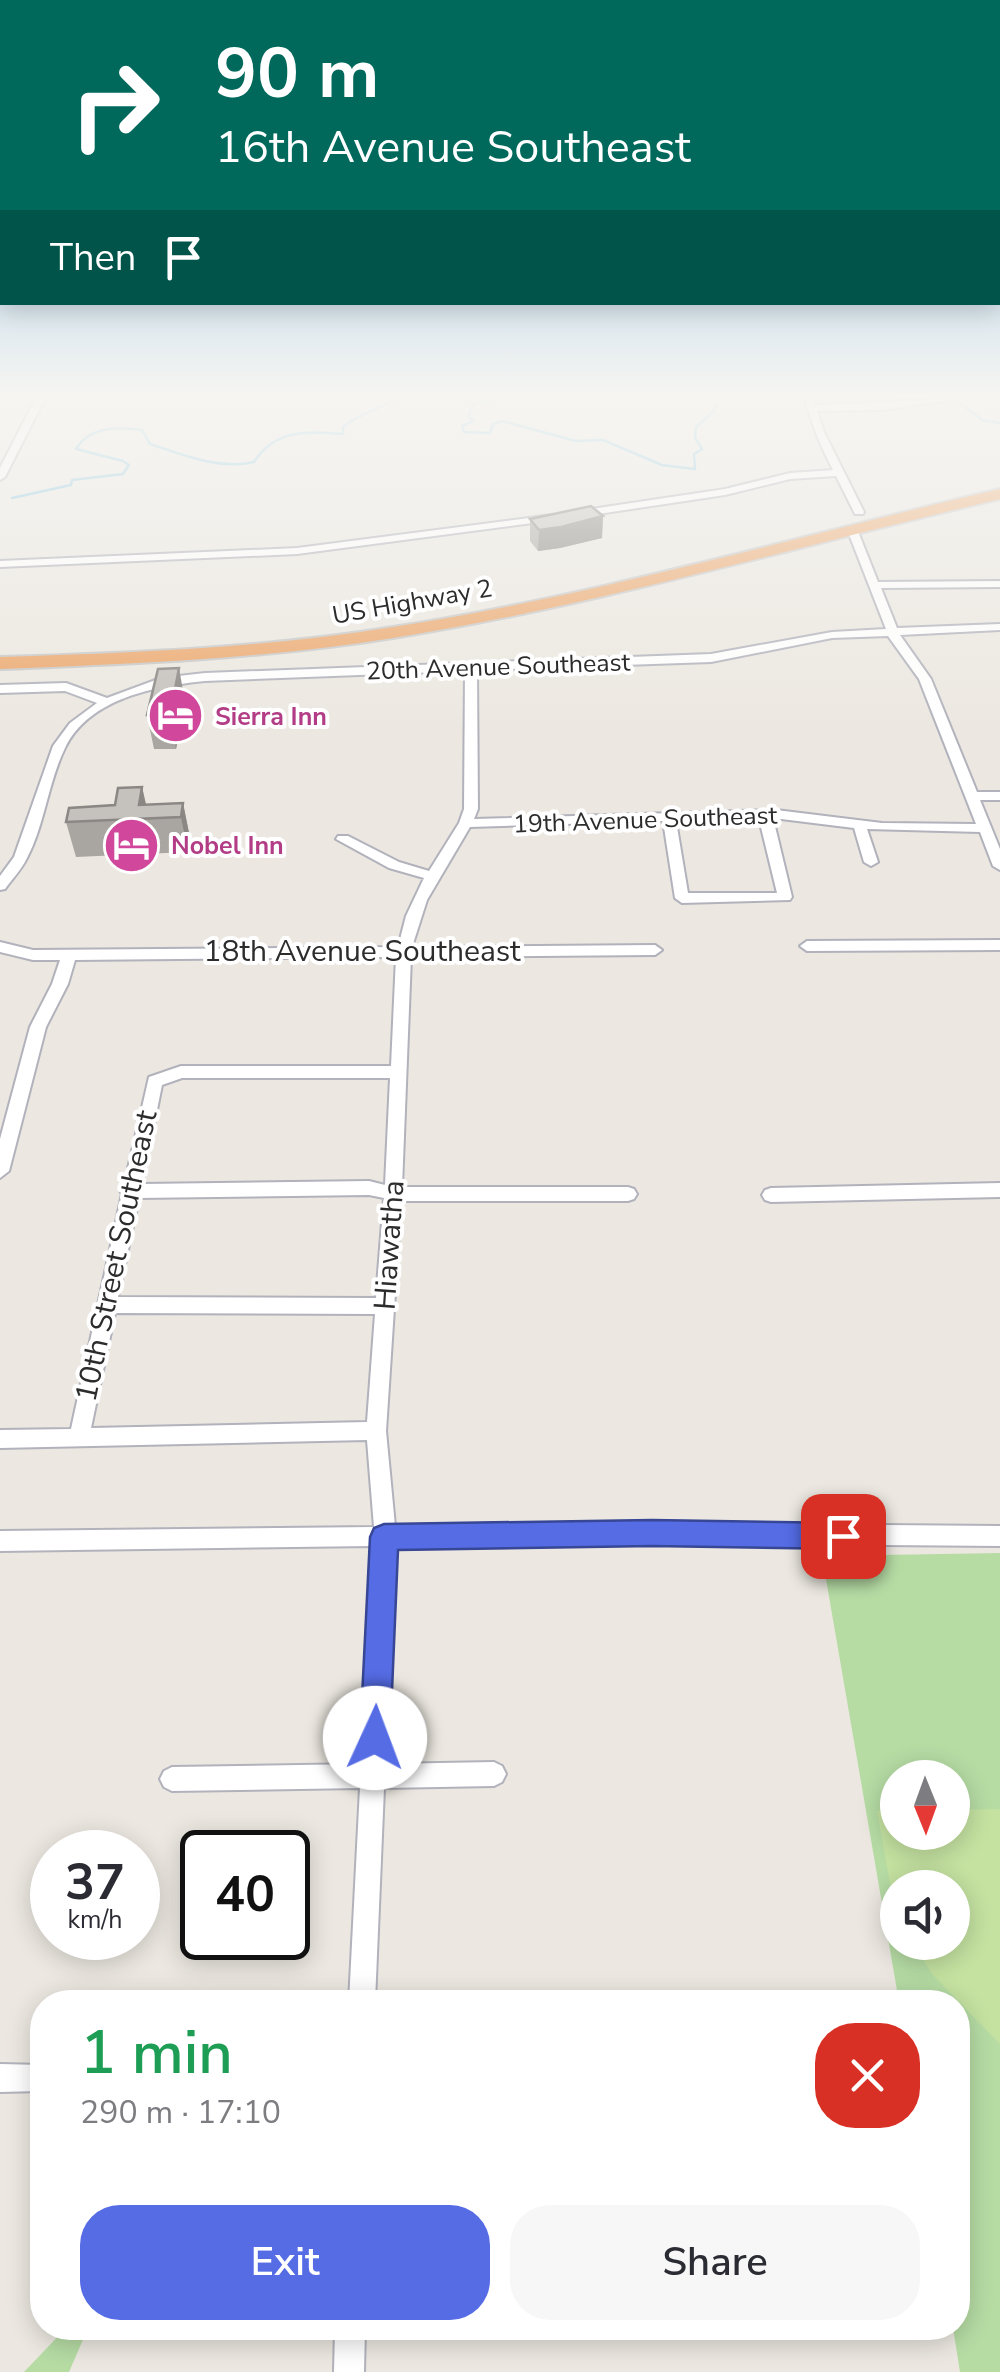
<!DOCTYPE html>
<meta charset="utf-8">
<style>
body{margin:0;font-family:"Nunito Sans",sans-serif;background:#f7f7f7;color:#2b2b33;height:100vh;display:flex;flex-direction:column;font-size:38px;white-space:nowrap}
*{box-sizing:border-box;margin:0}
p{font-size:32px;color:#7c7c81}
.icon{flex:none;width:55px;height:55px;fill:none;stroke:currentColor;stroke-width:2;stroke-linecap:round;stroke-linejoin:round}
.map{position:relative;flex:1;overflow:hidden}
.sheet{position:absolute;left:30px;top:1990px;width:940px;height:350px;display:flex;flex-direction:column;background:#fff;border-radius:40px;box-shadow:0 5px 25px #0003}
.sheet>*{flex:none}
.guide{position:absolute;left:0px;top:0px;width:1000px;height:305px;box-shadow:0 5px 25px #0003;background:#00695c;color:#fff;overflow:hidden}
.needle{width:65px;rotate:179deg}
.fabs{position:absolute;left:880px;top:1760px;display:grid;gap:20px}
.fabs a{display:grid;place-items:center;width:90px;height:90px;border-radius:50%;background:#fff;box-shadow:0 5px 25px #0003;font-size:50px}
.speed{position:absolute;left:30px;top:1830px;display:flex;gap:20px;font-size:50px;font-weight:700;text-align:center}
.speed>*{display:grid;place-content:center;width:130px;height:130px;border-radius:50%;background:#fff;box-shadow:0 5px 25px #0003;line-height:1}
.speed small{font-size:25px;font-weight:400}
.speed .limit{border:5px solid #111;border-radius:15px;background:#fff;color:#111}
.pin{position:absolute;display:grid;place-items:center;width:85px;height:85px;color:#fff;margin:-42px;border-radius:20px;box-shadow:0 5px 15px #0006}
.me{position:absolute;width:110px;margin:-55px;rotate:2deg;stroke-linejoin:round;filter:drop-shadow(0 0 8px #0008)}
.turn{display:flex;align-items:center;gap:35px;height:210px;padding:0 50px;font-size:45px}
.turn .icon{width:130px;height:130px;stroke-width:2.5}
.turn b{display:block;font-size:70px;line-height:85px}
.then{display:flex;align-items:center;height:95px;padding:0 50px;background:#0003;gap:20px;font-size:38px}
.round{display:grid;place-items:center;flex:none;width:105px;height:105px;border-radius:40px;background:#f7f7f7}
.head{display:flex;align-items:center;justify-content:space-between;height:170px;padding:0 50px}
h1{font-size:60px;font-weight:600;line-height:75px;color:#1e9e55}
.primary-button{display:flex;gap:20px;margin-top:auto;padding:20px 50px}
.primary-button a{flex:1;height:115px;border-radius:40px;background:#556ce5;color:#fff;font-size:40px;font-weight:600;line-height:115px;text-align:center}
.primary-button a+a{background:#f7f7f7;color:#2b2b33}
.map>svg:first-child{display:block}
</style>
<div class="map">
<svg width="1000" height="2372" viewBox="0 0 1000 2372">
<rect width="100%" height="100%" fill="#ece8e1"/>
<g fill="#b6dca4" fill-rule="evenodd">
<path d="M1000 1553V2372H960L953 2328H958V2002H899L822 1556ZM898 1778H952V1832H898ZM898 1888H952V1942H898Z"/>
<path d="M66 2328H88L69 2372H24Z"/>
</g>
<path fill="#c5e2a1" d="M1000 1809V2044L932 1974 913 1943 952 1942V1888H898L897 1916 895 1911 877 1811 897 1810 898 1832H952L953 1810Z"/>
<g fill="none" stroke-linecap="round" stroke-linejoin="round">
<g stroke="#81c5e1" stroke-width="2.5">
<path d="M501 398 474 403 468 416 473 421 462 426 464 432 490 433 493 424 502 421 576 441 603 440 662 465 695 469 694 454 702 449 695 438 696 427 713 412 720 398"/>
<path d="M960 403 982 420 1000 423"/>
<path d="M12 498 71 485 72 480 123 474 129 465 123 461 76 449C90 426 117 427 142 430L150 444C183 455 219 470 254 462 275 429 307 431 343 434V427C359 413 379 410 397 398"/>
</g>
<defs>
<g id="minor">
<path d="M36 398H45L5 477 0 480V468Z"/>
<path d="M813 398 815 405 965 398 884 410 817 411 824 432 864 512 863 514H855L836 476 790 479 725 495 578 517 573 514 578 511 725 489 790 473 833 470C821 447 811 423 805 398Z"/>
<path d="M552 515 557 518 556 520 297 554 0 567V561L297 548Z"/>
<path d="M852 526 857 529 878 582 1000 581V587L881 588 897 628 1000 624V630L900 635 931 679 977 792H1000V800H980L1000 849V870L993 866 980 832 867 829 878 862 871 866 864 862 854 828 773 818 792 897 790 900 682 903 675 898 663 821 470 827 427 900 412 947 655 945 662 950 655 955 411 957 402 1187H628L634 1189 637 1194 634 1199 628 1201H401L386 1431 395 1526 652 1523 1000 1526V1546L652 1543 394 1546 385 1764 494 1762 502 1766 506 1774 502 1782 494 1786 384 1788 375 2002H349L360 1788 172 1791 164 1787 160 1779 164 1771 172 1767 361 1764 373 1546 0 1551V1531L374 1527 367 1440 0 1448V1430L71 1429 122 1194 120 1191 124 1186 149 1077 181 1066H391L396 957 75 960 68 984 46 1027 9 1171 0 1178V1139L30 1027 52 984 60 960H33L0 952V942L33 950 398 947 406 916 424 878 389 868 336 839 338 836H348L399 862 429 871 459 823 464 809 465 671 205 681C156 686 89 698 65 748 48 782 45 824 27 858 22 869 12 879 5 889L0 890V876L14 857 53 746 70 723 97 703 65 691 0 693V685L66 683 107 698 161 678 205 673 711 654 832 632 886 629 847 529ZM888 636 919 679 976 824 882 823 776 810 474 819 478 809 477 670 711 662 832 638ZM759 819 777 893H688L676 821ZM182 1078H390L385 1185 369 1181 142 1184 162 1085ZM369 1195 384 1198 376 1298 118 1297 139 1198ZM115 1313 375 1314 367 1422 91 1428Z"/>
<path d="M1000 940V950L807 951 800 946 807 941Z"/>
<path d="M1000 1183V1197L771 1202 765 1200 762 1195 765 1190 771 1188Z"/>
<path d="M0 2064 42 2065V2091L0 2092Z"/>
<path d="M335 2328H365L364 2372H334Z"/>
</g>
<path id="highway" d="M1000 489V499C798 546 598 605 393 638 263 659 131 664 0 669V657C131 653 263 648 393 627 598 595 798 536 1000 489Z"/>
</defs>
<use href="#minor" stroke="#b1b2bb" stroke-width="4"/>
<use href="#highway" stroke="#c8c8c8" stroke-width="4"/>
<use href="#minor" fill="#fff" fill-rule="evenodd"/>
<use href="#highway" fill="#eca76c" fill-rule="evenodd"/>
</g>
<g fill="#a9a6a2">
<path d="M603 516 602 538 560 548 538 551 530 541V519Z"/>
<path d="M185 702 176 749H154L147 715Z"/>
<path d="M142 787 146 805 183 803 190 838 188 852 76 857 66 822 115 805Z"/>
</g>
<g fill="#8a8784">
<path d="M603 516 602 538 560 548 538 551 539 530Z"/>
<path d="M179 668 185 702 176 749 170 715Z"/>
<path d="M142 787 149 818 139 805Z"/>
<path d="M183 803 190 838 188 852 181 817Z"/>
</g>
<g fill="#c5c1bc" stroke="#8a8784" stroke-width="2.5">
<path d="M591 506 603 516 561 527 539 530 530 519Z"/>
<path d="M179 668 170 715H147L158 669Z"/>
<path d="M142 787 139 805 183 803 181 817 66 822 69 808 115 805 118 788Z"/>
</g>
<linearGradient id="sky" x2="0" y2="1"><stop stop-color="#7fbbe5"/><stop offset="0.54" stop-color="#f6f5f2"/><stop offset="1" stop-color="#f6f5f2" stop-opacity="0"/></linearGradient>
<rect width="1000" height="731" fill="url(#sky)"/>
<path fill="#556ce5" stroke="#374695" stroke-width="2.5" d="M652 1520 843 1523 853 1527 857 1536 853 1545 843 1549 652 1546 398 1550 390 1738 386 1749 375 1753 364 1749 360 1738 370 1537 374 1528 384 1524Z"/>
<defs>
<symbol id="hotel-disc" viewBox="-11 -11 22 22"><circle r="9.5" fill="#d1479c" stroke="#fff"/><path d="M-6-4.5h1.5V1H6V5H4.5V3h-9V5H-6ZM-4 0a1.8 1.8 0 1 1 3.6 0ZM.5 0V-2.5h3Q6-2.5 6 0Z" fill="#fff"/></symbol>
</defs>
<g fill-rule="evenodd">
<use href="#hotel-disc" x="144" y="684" width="63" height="63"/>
<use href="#hotel-disc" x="100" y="814" width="63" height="63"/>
</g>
<g text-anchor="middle" stroke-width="8" stroke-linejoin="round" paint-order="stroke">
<g font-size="25" fill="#2c2c2c" stroke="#fff">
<text transform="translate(412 601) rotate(-10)" y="9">US Highway 2</text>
<text transform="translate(498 666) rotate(-2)" y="9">20th Avenue Southeast</text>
<text transform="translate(645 819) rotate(-2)" y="9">19th Avenue Southeast</text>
</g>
<g font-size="25" font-weight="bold" fill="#b23c85" stroke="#fff" text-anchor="start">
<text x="215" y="725">Sierra Inn</text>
<text x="171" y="854">Nobel Inn</text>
</g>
<g font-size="30" fill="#2c2c2c" stroke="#fff">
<text x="362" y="961">18th Avenue Southeast</text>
<text transform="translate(389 1245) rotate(-86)" y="10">Hiawatha</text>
<text transform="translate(116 1256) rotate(-78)" y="10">10th Street Southeast</text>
</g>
</g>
</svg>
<div class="fabs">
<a><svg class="needle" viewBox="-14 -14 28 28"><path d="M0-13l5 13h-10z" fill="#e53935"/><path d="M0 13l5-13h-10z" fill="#7c7c81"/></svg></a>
<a><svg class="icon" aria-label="sound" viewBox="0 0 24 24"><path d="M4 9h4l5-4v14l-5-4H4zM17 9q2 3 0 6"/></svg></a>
</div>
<div class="speed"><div>37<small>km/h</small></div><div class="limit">40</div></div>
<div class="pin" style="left:843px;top:1536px;background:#d93025"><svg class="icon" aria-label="arrive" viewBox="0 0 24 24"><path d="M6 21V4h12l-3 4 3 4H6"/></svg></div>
<svg class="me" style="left:375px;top:1738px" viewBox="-20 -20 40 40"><circle r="19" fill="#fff"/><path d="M0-13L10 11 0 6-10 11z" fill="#556ce5"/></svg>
<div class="guide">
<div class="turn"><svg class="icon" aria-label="right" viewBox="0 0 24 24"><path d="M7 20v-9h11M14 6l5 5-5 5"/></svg><div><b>90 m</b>16th Avenue Southeast</div></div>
<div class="then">Then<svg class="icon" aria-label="arrive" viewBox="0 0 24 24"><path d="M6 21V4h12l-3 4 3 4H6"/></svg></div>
</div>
<section class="sheet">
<div class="head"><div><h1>1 min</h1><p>290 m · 17:10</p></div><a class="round" style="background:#d93025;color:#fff"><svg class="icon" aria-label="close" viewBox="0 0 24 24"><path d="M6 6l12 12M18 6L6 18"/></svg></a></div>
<div class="primary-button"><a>Exit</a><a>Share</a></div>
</section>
</div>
